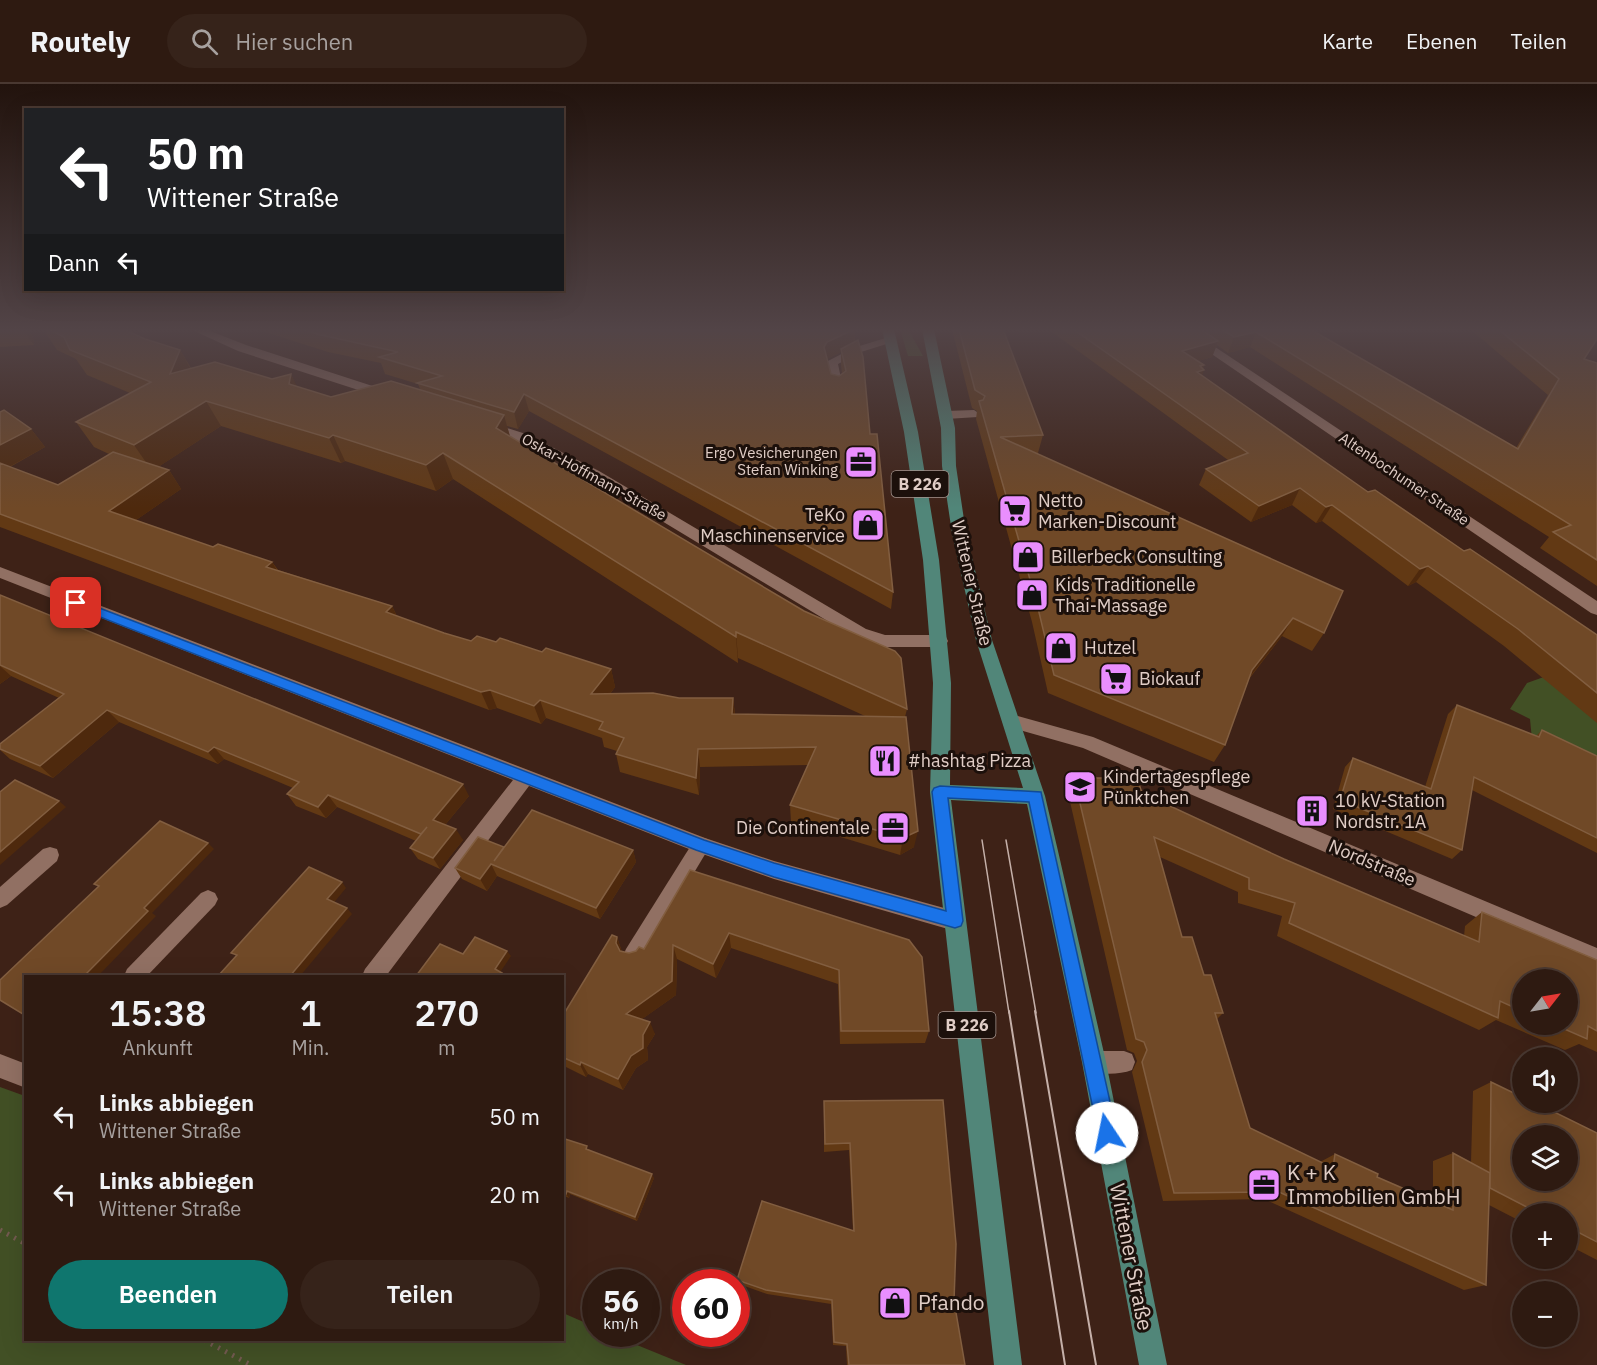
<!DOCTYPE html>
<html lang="de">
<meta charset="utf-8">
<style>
body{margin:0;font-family:"IBM Plex Sans",sans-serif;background:#36231a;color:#f1f3f6;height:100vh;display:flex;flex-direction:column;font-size:22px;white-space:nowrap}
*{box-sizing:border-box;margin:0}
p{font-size:20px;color:#a7a19f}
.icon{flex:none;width:33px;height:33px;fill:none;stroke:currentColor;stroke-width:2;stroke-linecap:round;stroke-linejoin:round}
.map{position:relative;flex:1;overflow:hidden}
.details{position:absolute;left:24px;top:891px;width:540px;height:366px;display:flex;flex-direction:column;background:#2e1a11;border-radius:0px;box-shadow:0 6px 24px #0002,0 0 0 2px #493831}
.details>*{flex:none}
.banner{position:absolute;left:24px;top:24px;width:540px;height:183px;border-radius:0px;box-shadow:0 6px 24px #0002,0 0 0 2px #493831;background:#202124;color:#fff;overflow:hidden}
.needle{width:39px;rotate:59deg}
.buttons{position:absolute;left:1512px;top:885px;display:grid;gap:12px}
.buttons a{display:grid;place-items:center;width:66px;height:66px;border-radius:50%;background:#2e1a11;box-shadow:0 6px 24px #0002,0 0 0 2px #493831;font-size:30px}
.speed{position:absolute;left:582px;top:1185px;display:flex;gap:12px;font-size:30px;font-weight:700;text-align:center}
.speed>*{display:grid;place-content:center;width:78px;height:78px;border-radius:50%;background:#2e1a11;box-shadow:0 6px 24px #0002,0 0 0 2px #493831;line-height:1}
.speed small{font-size:15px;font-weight:400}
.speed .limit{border:9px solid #d22;background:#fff;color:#111}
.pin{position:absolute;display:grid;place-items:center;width:51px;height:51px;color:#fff;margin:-26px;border-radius:12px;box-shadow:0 3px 9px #0006}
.me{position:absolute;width:66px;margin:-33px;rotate:349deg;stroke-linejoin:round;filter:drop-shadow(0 0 4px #0008)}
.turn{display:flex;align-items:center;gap:21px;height:126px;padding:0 24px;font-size:27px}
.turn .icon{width:78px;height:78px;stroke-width:2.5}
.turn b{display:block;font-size:42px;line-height:51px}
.then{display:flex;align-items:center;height:57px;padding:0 24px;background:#0003;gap:12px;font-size:22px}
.eta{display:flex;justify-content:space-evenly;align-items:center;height:102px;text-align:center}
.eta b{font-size:36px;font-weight:600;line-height:42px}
.action{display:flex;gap:12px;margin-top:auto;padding:12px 24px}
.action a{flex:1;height:69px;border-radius:36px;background:#0f766e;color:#fff;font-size:24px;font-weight:600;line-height:69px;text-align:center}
.action a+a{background:#36231a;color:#f1f3f6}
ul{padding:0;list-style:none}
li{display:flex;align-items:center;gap:18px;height:78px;padding:0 24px}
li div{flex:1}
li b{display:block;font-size:22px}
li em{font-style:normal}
header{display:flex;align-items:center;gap:36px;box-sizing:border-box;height:84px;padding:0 30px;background:#2e1a11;border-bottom:2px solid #493831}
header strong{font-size:28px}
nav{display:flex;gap:33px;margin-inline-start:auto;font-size:21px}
.search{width:420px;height:54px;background:#36231a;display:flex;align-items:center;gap:15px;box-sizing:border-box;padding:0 21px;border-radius:33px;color:#a7a19f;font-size:22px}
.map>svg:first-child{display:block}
</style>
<header>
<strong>Routely</strong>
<div class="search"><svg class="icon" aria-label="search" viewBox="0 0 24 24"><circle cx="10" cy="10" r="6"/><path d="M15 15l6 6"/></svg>Hier suchen</div>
<nav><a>Karte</a><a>Ebenen</a><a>Teilen</a></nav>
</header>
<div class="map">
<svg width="1597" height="1281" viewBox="0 0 1597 1281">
<rect width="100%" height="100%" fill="#3e2217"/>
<g fill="#425025">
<path d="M900 245H908L923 272H908Z"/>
<path d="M1597 574V686L1532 656 1530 635 1510 625 1527 599Z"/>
<path d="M0 1003 25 1012 26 1256H562L563 1229 595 1243 596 1250H610L686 1281H0Z"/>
</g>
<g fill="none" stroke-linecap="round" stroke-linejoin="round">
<g stroke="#735a50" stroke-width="5" stroke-dasharray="2 6" stroke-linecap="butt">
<path d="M0 1146 26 1160"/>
<path d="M204 1256 251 1281"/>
</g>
<g fill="#917063" fill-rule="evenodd">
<path d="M892 252 896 253V257L861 268 838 280 843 304 837 307 833 306 826 279 828 277 853 264Z"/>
<path d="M974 326 980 330 978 333 946 335 940 331 946 327Z"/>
<path d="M701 753 707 755 710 761 707 767 640 879 633 881 626 879 623 872 626 865 695 755Z"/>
<path d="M50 763 57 765 59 771 57 777 7 821 0 824V803L43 765Z"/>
<path d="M208 806 215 809 218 815 215 821 147 892H124L127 885 201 809Z"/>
<path d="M1094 967H1124L1132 970 1135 978 1132 986C1119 991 1099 991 1086 986L1083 978 1086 970Z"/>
</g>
<g fill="#917063" fill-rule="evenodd">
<path d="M190 245H205L246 261 391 308 393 311 387 315 383 314 238 267Z"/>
<path d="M1175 245H1188L1597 517V531L1591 529Z"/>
<path d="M488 338 526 350 599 387 866 545 885 551H940L946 553 948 557 946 561 940 563H885L854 553 589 393 516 356 483 345 481 342Z"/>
<path d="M0 483 705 754 774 777 955 827 963 830 966 837 963 844 955 847 774 795 694 767 529 702 386 892H362L365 885 513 696 0 494Z"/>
<path d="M1011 630 1093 653 1597 864V885L1083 664 1005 642 1002 637 1005 632Z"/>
<path d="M0 970 26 980V1004L0 994Z"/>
</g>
<path fill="#518679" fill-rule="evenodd" d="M882 245H894L918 348 939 476 951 599 950 701 1023 704 976 556 952 449 942 382 941 344 922 245H934L955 344 956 382 966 449 992 556 1045 712 1058 767 1106 978 1167 1281H1139L1082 978 1027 720 951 716 1022 1281H994L930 708 933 599 923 476 904 348Z"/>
<g stroke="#c5b0a9" stroke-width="1.5">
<path d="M982 756 1009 929"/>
<path d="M1006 756 1036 929"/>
</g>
<g stroke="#c5b0a9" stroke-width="2">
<path d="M1009 927 1065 1281"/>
<path d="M1035 927 1096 1281"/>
</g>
</g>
<g fill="#623914" fill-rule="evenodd">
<path d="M0 245H28L34 255V261L0 263Z"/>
<path d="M43 245H123L145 255 180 266 191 284 272 295 291 290 296 302 331 313 420 305 418 300 385 290 381 279 328 268 256 245H855V258L870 350 893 508 891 525 529 327 518 345 507 342 510 352 907 625 905 633 914 763 900 771 791 738 790 721 808 681 700 683 699 711 620 688 616 670 617 667 604 663 602 654 546 634 541 640 497 624 489 626 0 443V328L31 345 45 363 10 383 58 401 109 370 94 363 76 338 130 309 87 291 76 275 57 266ZM841 268V281L842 289 839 292 831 290 827 275ZM221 342 341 379 345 377 436 407 453 395 738 579V574L865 632 735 630 733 614H679L610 610 615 603 611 585 496 558 471 557 444 549 397 532 392 522 278 486 272 478 213 463 136 436 181 405 169 386 158 383Z"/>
<path d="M952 245H1003L1043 351 1038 369H1037L1324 549 1312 567 1282 552 1249 595 1225 661 1214 678 1048 609 1032 538 976 335 977 327 972 324Z"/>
<path d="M1048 245H1310L1516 364 1548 311 1470 245H1597L1584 275 1597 279V502L1540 464 1549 453 1250 263 1228 269 1217 261 1212 273 1198 277 1204 281 1203 285 1202 292 1368 408 1464 467 1597 551V639L1504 562 1416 498 1408 502 1322 437 1316 439 1292 421 1251 438 1199 401 1206 385 1228 376Z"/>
<path d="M0 511 469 712 445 741 463 756 440 785 418 775 410 764 416 757 337 723 326 734 296 722 287 710 293 704 224 675 218 680 119 638 53 694 10 675 0 666V660L59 614 11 592 0 600Z"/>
<path d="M1457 621 1536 652 1542 646 1597 672V769L1472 706 1462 766 1452 775 1333 725 1345 683 1353 674 1425 703 1448 630Z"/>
<path d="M1074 694 1142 709 1284 775 1464 852 1465 842 1482 828 1597 876V968L1579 960 1565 966 1496 936 1479 946 1277 852 1282 832 1238 819V808L1160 773 1182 853 1223 929 1217 935 1250 1044 1320 1078 1335 1070 1377 1093 1433 1117V1077L1453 1069 1471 1078 1473 1007 1491 998 1597 1049V1176L1568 1161V1130H1522V1138L1489 1121 1486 1201 1464 1206 1264 1115 1163 1117 1132 988 1137 977 1134 969 1127 966 1068 709ZM1522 896 1568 940H1522Z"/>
<path d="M504 764 633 766 636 778 600 835 497 792 487 807 462 795 455 784Z"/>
<path d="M690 786 929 947 925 959 840 960 838 900 731 864 716 894 677 875 676 911 642 935 655 950 647 963 648 976 636 984 623 1006 588 990 586 993 562 981V933L617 853 622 868 629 869 644 865Z"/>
<path d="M824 1017 954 1217 965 1281H847L846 1262 833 1261 831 1220 767 1210 739 1200 737 1196 853 1147 849 1066 824 1068Z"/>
<path d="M562 1054 590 1066V1067L654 1094 637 1137 570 1110 569 1114 562 1111Z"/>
</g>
<g fill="#4e290d">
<path d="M22 245H28L34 255V261Z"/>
<path d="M855 245 854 261 841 265V268L827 275 824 263 827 258Z"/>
<path d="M1256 248 1250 263 1228 269 1234 253Z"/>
<path d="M1218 257 1212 273 1177 283 1182 267Z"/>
<path d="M180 266 194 291 170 290Z"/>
<path d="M1204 281 1202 287 1204 286 1198 302 1191 304 1200 282Z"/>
<path d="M291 290 303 315 289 300Z"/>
<path d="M524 310 529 327 518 345 514 328Z"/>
<path d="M206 317 221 342 152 387 134 361Z"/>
<path d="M504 331 511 357 496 344Z"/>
<path d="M31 345 45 363 0 388V361Z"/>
<path d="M333 351 345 377 341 379 329 354Z"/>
<path d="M443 369 453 395 436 407 426 381Z"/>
<path d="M169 386 181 405 123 445 109 427Z"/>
<path d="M1300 404 1292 421 1251 438 1259 422Z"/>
<path d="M1332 421 1322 437 1316 439 1326 423Z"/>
<path d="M272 478 283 496 266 483Z"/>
<path d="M1428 482 1416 498 1408 502 1420 485Z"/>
<path d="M392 522 401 541 386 528Z"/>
<path d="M1293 534 1282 552 1241 604 1252 586Z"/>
<path d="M736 548 738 574V579L736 553Z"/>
<path d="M0 582 11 592 0 600Z"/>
<path d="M611 585 615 603 596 628 591 610Z"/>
<path d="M490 606 497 624 489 626 481 608Z"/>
<path d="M733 614 735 632 732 630Z"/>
<path d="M540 616 546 634 541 640 534 622Z"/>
<path d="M107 626 119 638 53 694 40 682Z"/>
<path d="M214 663 224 675 218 680 208 668Z"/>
<path d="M698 665 700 683 699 711 696 694Z"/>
<path d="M463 700 469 712 440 747 433 736Z"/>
<path d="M328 711 337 723 326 734 318 723Z"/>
<path d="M59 717 66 723 0 781V768Z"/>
<path d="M456 745 463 756 440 785 433 774Z"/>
<path d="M918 747 914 763 900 771 903 754Z"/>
<path d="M208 759 214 765 152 829 156 832 98 892H84L144 824Z"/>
<path d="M633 766 636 778 600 835 596 824Z"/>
<path d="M491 780 497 792 487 807 480 795Z"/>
<path d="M342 798 346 804 332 821 327 815Z"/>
<path d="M347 824 352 830 300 892H290Z"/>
<path d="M729 849 731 864 716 894 713 880Z"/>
<path d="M617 853 622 868 621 873 616 859Z"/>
<path d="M673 861 677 875 676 911 631 943 626 930Z"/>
<path d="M507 867 511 872 499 890 495 885Z"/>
<path d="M650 938 655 950 647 963 648 976 636 984 623 1006 618 995Z"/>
<path d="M581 978 588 990 586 993 580 981Z"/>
<path d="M652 1090 654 1094 637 1137 635 1133Z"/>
<path d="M567 1107 570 1110 569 1114 566 1110Z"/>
</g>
<g fill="#704927" stroke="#825e40" stroke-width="1.5" fill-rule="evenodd">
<path d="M48 245H123L145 255 180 266 170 290 215 278 272 295 291 290 289 300 331 313 391 297 504 331 496 344 804 527 895 567 901 574 907 625 736 548V553L443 369 426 381 333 351 329 354 206 317 134 361 76 338 151 298 70 266 64 253Z"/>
<path d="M300 245H855L827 258 824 263 831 290 839 292 846 287 841 265 858 256 863 273 870 350H877L893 508 524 310 514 328 417 299 442 292 379 273 398 268 321 251Z"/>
<path d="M959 245H1003L1043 351 1000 353 1343 507 1324 549 1293 534 1252 586 1225 661 1054 591 1037 520 979 317 983 316 985 312 975 306Z"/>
<path d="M1073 245H1200L1218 257 1182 267 1204 281 1200 282 1204 286 1197 288 1368 408 1375 406 1464 467 1470 465 1597 551V609L1518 545 1428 482 1420 485 1332 421 1326 423 1300 404 1259 422 1206 385 1248 369Z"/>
<path d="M1221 245H1310L1518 365 1559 295 1498 245H1597V255L1584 275 1597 279V476L1553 448 1571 441 1256 248 1234 253Z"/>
<path d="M4 326 31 345 0 361V328Z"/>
<path d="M113 368 169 386 109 427 213 463 218 460 272 478 266 483 392 522 386 528 444 549 471 557 477 552 496 558 500 554 542 568 546 564 611 585 591 610 653 609 679 614H733L732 630 906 633 918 747 903 754 790 721 816 663 698 665 696 694 616 670 624 654 599 645 603 638 540 616 534 622 490 606 481 608 0 430V379L58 401Z"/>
<path d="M0 511 463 700 433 736 456 745 433 774 410 764 427 743 421 750 328 711 318 723 287 710 299 698 214 663 208 668 107 626 40 682 0 665V660L64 610 0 581Z"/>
<path d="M1457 621 1539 653 1542 646 1597 672V754L1474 693 1462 766 1340 716 1353 674 1431 705Z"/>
<path d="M1074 694H1137L1142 709 1284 775 1479 858 1482 828 1597 876V947L1588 942 1587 955 1553 940H1568V896H1522V927L1500 917 1498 934 1289 839 1295 819 1249 805V794L1154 753 1182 853H1192L1204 891H1211L1223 929H1215L1250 1044 1333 1084 1335 1070 1378 1090 1377 1093 1453 1126V1069L1490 1089 1486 1201 1279 1108 1174 1109 1142 978 1147 966 1144 958 1136 955Z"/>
<path d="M15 696 59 717 0 768V708Z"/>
<path d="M532 726 633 766 596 824 491 780 480 795 455 784 478 753 504 763 494 777Z"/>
<path d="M160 737 208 759 144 824 148 827 84 892H26V932L0 916V896L99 802 94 800Z"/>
<path d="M309 783 342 798 327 815 347 824 290 892H218L237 871 231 869Z"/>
<path d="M690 786 909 856 922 873 929 947H841L839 886 729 849 713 880 673 861 672 897 626 930 650 938 643 951V964L631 972 618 995 581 978 580 981 562 973V933L612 851 617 853 616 859 620 867 629 869 636 867 639 863 644 865Z"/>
<path d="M475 853 507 867 495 885 502 889 499 892H416L440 860 463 870Z"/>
<path d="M1491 998 1522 1013V1018H1534L1597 1049V1158L1568 1143V1130H1540L1490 1104ZM1522 1052H1568V1096H1522Z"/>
<path d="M943 1016 956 1160 954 1217 965 1281H849L847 1260 834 1258 832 1216 766 1206 737 1196 762 1117 854 1147 850 1059 825 1060 824 1017Z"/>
<path d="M562 1054 587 1062 586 1065 652 1090 635 1133 567 1107 566 1110 562 1109Z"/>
</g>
<linearGradient id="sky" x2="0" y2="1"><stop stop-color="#22130d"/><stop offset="0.58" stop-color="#524447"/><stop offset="1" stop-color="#524447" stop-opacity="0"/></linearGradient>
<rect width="1597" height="424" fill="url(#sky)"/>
<path fill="#1a73e8" stroke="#114b97" stroke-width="1.5" d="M76 515 704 756 774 779 946 827 932 708 934 704 940 702 1041 708 1117 1049 1114 1056 1107 1058 1101 1056 1098 1049 1029 718 948 714 963 837 961 842 955 844 774 793 696 766 72 522V516Z"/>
<defs>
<symbol id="office-square" viewBox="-11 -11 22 22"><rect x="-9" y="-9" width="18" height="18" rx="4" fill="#e98efe" stroke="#1c100b"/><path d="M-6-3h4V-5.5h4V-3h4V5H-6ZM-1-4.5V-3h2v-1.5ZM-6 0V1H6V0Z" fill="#111"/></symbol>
<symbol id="supermarket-square" viewBox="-11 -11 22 22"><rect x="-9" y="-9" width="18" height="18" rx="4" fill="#e98efe" stroke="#1c100b"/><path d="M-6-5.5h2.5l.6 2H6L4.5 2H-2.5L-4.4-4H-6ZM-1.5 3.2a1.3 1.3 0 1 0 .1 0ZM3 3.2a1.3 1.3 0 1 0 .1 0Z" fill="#111"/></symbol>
<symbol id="shop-square" viewBox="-11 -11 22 22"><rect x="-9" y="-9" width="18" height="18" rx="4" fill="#e98efe" stroke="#1c100b"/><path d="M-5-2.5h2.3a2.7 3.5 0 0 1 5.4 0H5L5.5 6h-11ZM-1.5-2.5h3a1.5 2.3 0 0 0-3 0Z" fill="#111"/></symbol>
<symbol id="restaurant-square" viewBox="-11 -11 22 22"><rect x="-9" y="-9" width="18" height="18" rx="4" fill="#e98efe" stroke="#1c100b"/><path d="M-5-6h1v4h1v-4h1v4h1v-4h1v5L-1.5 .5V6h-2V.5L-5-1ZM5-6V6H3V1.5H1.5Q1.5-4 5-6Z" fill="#111"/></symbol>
<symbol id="school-square" viewBox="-11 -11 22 22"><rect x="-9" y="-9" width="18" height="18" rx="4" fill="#e98efe" stroke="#1c100b"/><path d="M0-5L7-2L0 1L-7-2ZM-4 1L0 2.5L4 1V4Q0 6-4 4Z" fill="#111"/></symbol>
<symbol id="building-square" viewBox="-11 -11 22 22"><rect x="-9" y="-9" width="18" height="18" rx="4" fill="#e98efe" stroke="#1c100b"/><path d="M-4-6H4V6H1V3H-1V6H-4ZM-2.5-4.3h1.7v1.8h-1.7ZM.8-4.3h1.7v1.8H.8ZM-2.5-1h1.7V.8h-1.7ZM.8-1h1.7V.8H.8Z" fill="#111"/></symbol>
</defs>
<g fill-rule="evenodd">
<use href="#office-square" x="842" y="359" width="38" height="38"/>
<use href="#supermarket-square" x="996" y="408" width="38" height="38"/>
<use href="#shop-square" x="849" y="422" width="38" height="38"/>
<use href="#shop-square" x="1009" y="454" width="38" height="38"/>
<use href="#shop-square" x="1013" y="492" width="38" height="38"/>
<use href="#shop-square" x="1042" y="545" width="38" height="38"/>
<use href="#supermarket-square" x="1097" y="576" width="38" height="38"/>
<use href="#restaurant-square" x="866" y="658" width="38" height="38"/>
<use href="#school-square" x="1061" y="684" width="38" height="38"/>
<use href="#building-square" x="1293" y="708" width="38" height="38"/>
<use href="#office-square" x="874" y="725" width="38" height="38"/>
<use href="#office-square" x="1245" y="1082" width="38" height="38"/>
<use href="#shop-square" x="876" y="1200" width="38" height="38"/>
</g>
<g text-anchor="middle" stroke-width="6" stroke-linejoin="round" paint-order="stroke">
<g font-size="15" fill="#e0cdc6" stroke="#1c100b" text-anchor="end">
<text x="838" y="374">Ergo Vesicherungen<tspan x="838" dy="17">Stefan Winking</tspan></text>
</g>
<g font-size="15" fill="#e0cdc6" stroke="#1c100b">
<text transform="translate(594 393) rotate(29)" y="5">Oskar-Hoffmann-Straße</text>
<text transform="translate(1404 395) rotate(34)" y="5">Altenbochumer Straße</text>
</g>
<g fill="#1c100b" stroke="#a5948e" stroke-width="1.5">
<rect x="891.5" y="387" width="57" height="26" rx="4.5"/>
<rect x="938.5" y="928" width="57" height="26" rx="4.5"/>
</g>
<g font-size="16" font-weight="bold" fill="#e0cdc6">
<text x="920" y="406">B 226</text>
<text x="967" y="947">B 226</text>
</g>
<g font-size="18" fill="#e0cdc6" stroke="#1c100b" text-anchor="start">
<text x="1038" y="423">Netto<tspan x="1038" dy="21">Marken-Discount</tspan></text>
<text x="845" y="437" text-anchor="end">TeKo<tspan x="845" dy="21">Maschinenservice</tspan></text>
<text x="1051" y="479">Billerbeck Consulting</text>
<text x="1055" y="507">Kids Traditionelle<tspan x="1055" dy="21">Thai-Massage</tspan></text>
<text x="1084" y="570">Hutzel</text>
<text x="1139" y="601">Biokauf</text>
<text x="908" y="683">#hashtag Pizza</text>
<text x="1103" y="699">Kindertagespflege<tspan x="1103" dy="21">Pünktchen</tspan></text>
<text x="1335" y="723">10 kV-Station<tspan x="1335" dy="21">Nordstr. 1A</tspan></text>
<text x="870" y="750" text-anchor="end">Die Continentale</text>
</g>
<g font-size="18" fill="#e0cdc6" stroke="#1c100b">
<text transform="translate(972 499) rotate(77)" y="6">Wittener Straße</text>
<text transform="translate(1372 779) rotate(23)" y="6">Nordstraße</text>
</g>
<g font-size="21" fill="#e0cdc6" stroke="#1c100b" text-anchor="start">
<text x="1287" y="1096">K + K<tspan x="1287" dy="24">Immobilien GmbH</tspan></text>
<text x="918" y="1226">Pfando</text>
</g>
<g font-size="21" fill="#e0cdc6" stroke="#1c100b">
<text transform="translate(1131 1173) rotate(79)" y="7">Wittener Straße</text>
</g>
</g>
</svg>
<div class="buttons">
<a><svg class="needle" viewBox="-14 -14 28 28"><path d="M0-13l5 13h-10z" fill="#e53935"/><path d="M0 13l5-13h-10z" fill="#a7a19f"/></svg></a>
<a><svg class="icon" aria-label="sound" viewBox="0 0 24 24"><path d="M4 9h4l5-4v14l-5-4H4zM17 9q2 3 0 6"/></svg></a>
<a><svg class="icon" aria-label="layers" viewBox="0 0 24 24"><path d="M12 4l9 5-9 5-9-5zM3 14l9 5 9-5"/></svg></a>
<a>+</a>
<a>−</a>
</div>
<div class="speed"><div>56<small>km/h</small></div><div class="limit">60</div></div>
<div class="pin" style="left:76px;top:519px;background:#d93025"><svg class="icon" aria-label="arrive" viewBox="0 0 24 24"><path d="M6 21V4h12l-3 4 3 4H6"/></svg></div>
<svg class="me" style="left:1107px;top:1049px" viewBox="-20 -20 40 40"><circle r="19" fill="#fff"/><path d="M0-13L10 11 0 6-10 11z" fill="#1a73e8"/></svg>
<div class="banner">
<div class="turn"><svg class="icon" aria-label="left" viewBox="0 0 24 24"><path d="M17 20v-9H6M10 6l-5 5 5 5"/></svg><div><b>50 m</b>Wittener Straße</div></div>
<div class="then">Dann<svg class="icon" aria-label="left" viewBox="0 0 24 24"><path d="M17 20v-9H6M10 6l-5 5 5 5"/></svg></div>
</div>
<section class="details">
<div class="eta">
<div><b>15:38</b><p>Ankunft</p></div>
<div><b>1</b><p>Min.</p></div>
<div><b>270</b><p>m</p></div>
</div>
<ul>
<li><svg class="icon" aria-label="left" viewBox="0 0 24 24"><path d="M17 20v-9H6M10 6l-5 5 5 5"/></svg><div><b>Links abbiegen</b><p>Wittener Straße</p></div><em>50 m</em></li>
<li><svg class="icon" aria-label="left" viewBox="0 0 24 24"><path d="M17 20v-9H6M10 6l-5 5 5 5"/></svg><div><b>Links abbiegen</b><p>Wittener Straße</p></div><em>20 m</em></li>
</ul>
<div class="action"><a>Beenden</a><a>Teilen</a></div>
</section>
</div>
